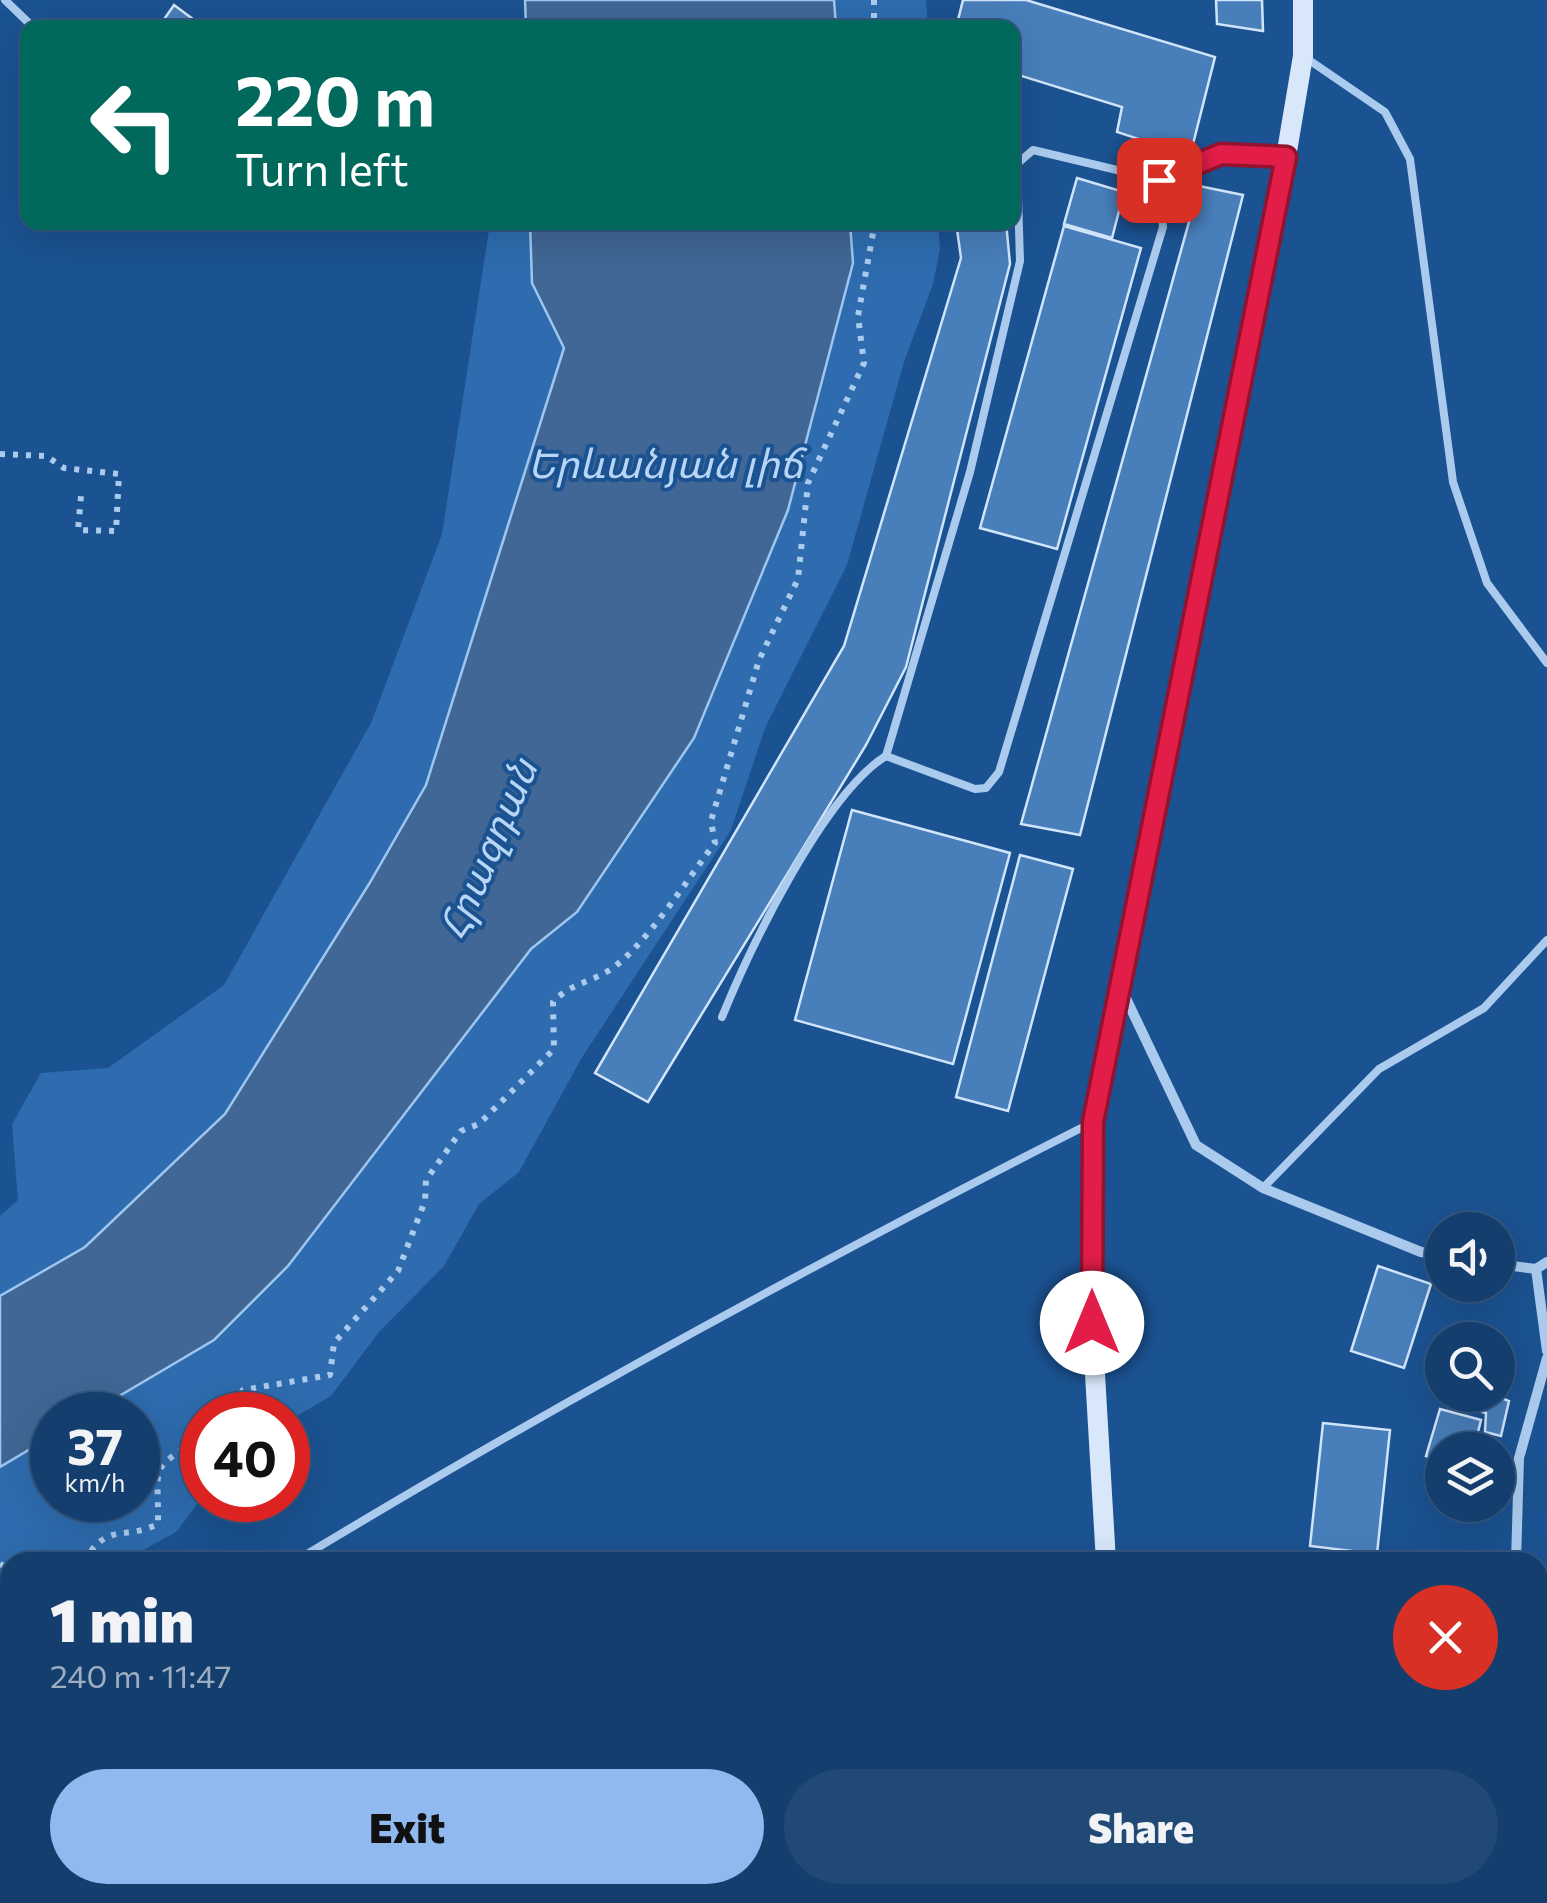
<!DOCTYPE html>
<meta charset="utf-8">
<style>
body{margin:0;font-family:Commissioner,"Noto Sans Armenian",sans-serif;background:#214975;color:#f1f3f6;height:100vh;display:flex;flex-direction:column;font-size:38px;white-space:nowrap}
*{box-sizing:border-box;margin:0}
p{font-size:32px;color:#9daec2}
.icon{flex:none;width:55px;height:55px;fill:none;stroke:currentColor;stroke-width:2;stroke-linecap:round;stroke-linejoin:round}
.map{position:relative;flex:1;overflow:hidden}
.details{position:absolute;left:0px;top:1552px;width:1548px;height:352px;display:flex;flex-direction:column;background:#143e6d;border-radius:30px 30px 0 0;box-shadow:0 10px 40px #0002,0 0 0 2px #335780}
.details>*{flex:none}
.top-card{position:absolute;left:20px;top:20px;width:1000px;height:210px;border-radius:20px;box-shadow:0 10px 40px #0002,0 0 0 2px #335780;background:#00695c;color:#fff;overflow:hidden}
.buttons{position:absolute;left:1425px;top:1212px;display:grid;gap:20px}
.buttons a{display:grid;place-items:center;width:90px;height:90px;border-radius:50%;background:#143e6d;box-shadow:0 10px 40px #0002,0 0 0 2px #335780;font-size:50px}
.speed{position:absolute;left:30px;top:1392px;display:flex;gap:20px;font-size:50px;font-weight:700;text-align:center}
.speed>*{display:grid;place-content:center;width:130px;height:130px;border-radius:50%;background:#143e6d;box-shadow:0 10px 40px #0002,0 0 0 2px #335780;line-height:1}
.speed small{font-size:25px;font-weight:400}
.speed .limit{border:15px solid #d22;background:#fff;color:#111}
.pin{position:absolute;display:grid;place-items:center;width:85px;height:85px;color:#fff;margin:-42px;border-radius:20px;box-shadow:0 5px 15px #0006}
.me{position:absolute;width:110px;margin:-55px;rotate:0deg;stroke-linejoin:round;filter:drop-shadow(0 0 8px #0008)}
.turn{display:flex;align-items:center;gap:35px;height:210px;padding:0 50px;font-size:45px}
.turn .icon{width:130px;height:130px;stroke-width:2.5}
.turn b{display:block;font-size:70px;line-height:85px}
.round{display:grid;place-items:center;flex:none;width:105px;height:105px;border-radius:52px;background:#214975}
.overview{display:flex;align-items:center;justify-content:space-between;height:170px;padding:0 50px}
h1{font-size:60px;font-weight:800;line-height:75px}
.button{display:flex;gap:20px;margin-top:auto;padding:20px 50px}
.button a{flex:1;height:115px;border-radius:60px;background:#90b9f0;color:#111;font-size:40px;font-weight:800;line-height:115px;text-align:center}
.button a+a{background:#214975;color:#f1f3f6}
.map>svg:first-child{display:block}
</style>
<div class="map">
<svg width="1547" height="1903" viewBox="0 0 1547 1903">
<rect width="100%" height="100%" fill="#1b5291"/>
<g fill="#2e6caf">
<path d="M834 0H926L928 27H836Z"/>
<path d="M490 223H530L532 283 565 348 426 785 369 884 225 1114 85 1247 0 1296V1216L18 1200 12 1124 41 1073 108 1068 224 985 371 723 442 534Z"/>
<path d="M850 223H938L940 249 933 284 904 362 847 565 765 728 731 830 581 1059 519 1172 479 1204 444 1266 379 1332 331 1396 288 1421V1415H202V1498L176 1532 122 1562H10V1626L0 1632V1467L52 1436V1500H138V1415H87L214 1340 288 1266 531 949 577 912 693 738 853 263Z"/>
</g>
<g fill="#406795" stroke="#9ec6f0" stroke-width="2.5">
<path d="M525 0H834L836 27H526Z"/>
<path d="M530 223H850L853 263 788 510 694 738 577 912 531 949 288 1266 214 1340 87 1415H52V1436L0 1467V1296L85 1247 225 1114 369 884 426 785 564 348 532 283Z"/>
</g>
<g fill="#487eba" stroke="#d1e5fa" stroke-width="2.5">
<path d="M963 0H1026L1215 57 1190 156 1117 132 1122 107 1012 73V28H956Z"/>
<path d="M1216 0H1262L1263 31 1217 24Z"/>
<path d="M174 5 205 28H158Z"/>
<path d="M1077 178 1124 192 1112 238 1064 224Z"/>
<path d="M1199 186 1243 195 1080 835 1021 824Z"/>
<path d="M956 222H1006L1010 264 906 667 866 745 648 1102 595 1073 844 646 961 258Z"/>
<path d="M1064 226 1141 248 1057 549 980 528Z"/>
<path d="M852 810 1010 853 953 1064 795 1020Z"/>
<path d="M1020 855 1073 869 1008 1111 956 1097Z"/>
<path d="M1378 1266 1431 1284 1404 1368 1351 1351Z"/>
<path d="M1468 1395H1494L1509 1401 1501 1436 1485 1432 1486 1413 1462 1407Z"/>
<path d="M1440 1409 1481 1420 1476 1440 1498 1444 1496 1450H1442V1460L1426 1456Z"/>
<path d="M1323 1423 1390 1430 1377 1554 1310 1546Z"/>
<path d="M1538 1770 1547 1775V1837L1538 1832Z"/>
<path d="M1538 1832 1547 1837V1895L1538 1891Z"/>
<path d="M1538 1894 1547 1903H1508L1513 1895Z"/>
<path d="M1380 1895H1429L1426 1903H1378Z"/>
</g>
<g fill="none" stroke-linecap="round" stroke-linejoin="round">
<g stroke="#abcbee" stroke-width="6" stroke-dasharray="5 8" stroke-linecap="butt">
<path d="M874 0V28"/>
<path d="M0 454 46 456 64 468 119 474 116 531 78 530 81 496"/>
<path d="M225 1415 243 1390 330 1375 334 1343 398 1271 425 1201 426 1180 461 1131 479 1124 554 1049 553 1002C570 984 588 983 608 971 644 949 688 878 715 843L711 821 759 660 798 579 808 483 864 363 858 316 875 222"/>
<path d="M84 1562C107 1521 124 1541 158 1524 159 1462 147 1472 202 1437"/>
<path d="M0 1564 10 1569"/>
</g>
<g stroke="#abcbee" stroke-width="8">
<path d="M5 0 34 28"/>
<path d="M1306 58 1385 112 1410 159 1453 482 1487 583 1547 663"/>
<path d="M1159 180 1163 227 999 772 986 788 975 789 886 756 970 472 1020 261 1017 164 1033 150 1159 180 1221 154 1282 157"/>
<path d="M722 1017C750 948 824 794 886 756"/>
<path d="M1263 1188 1379 1069 1484 1008 1547 940"/>
<path d="M294 1562C553 1405 819 1261 1089 1124"/>
<path d="M0 1740 10 1735"/>
<path d="M42 1895 44 1903"/>
</g>
<g stroke="#abcbee" stroke-width="10">
<path d="M1122 990 1196 1145 1263 1188 1421 1252 1442 1255"/>
<path d="M1498 1264 1536 1269 1547 1262"/>
<path d="M1536 1269 1547 1351"/>
<path d="M1516 1562 1519 1458 1547 1358"/>
<path d="M1464 1903 1466 1895"/>
</g>
<g stroke="#d8e8fa" stroke-width="20">
<path d="M1106 1562 1092 1323 1093 1122 1286 157 1303 56V0"/>
<path d="M1124 1895 1125 1903"/>
</g>
</g>
<g fill="none" stroke-linecap="round" stroke-linejoin="round">
<defs>
<path id="route" d="M1092 1323 1093 1122 1286 157 1221 154 1159 180"/>
</defs>
<use href="#route" stroke="#92132f" stroke-width="25"/>
<use href="#route" stroke="#e11d48" stroke-width="18"/>
</g>
<g text-anchor="middle" stroke-width="8" stroke-linejoin="round" paint-order="stroke">
<g font-size="40" font-style="italic" fill="#b7d5f5" stroke="#1b5291">
<text x="665" y="478">Երևանյան լիճ</text>
<text transform="translate(488 849) rotate(-67)" y="14">Հրազդան</text>
</g>
</g>
</svg>
<div class="buttons">
<a><svg class="icon" aria-label="sound" viewBox="0 0 24 24"><path d="M4 9h4l5-4v14l-5-4H4zM17 9q2 3 0 6"/></svg></a>
<a><svg class="icon" aria-label="search" viewBox="0 0 24 24"><circle cx="10" cy="10" r="6"/><path d="M15 15l6 6"/></svg></a>
<a><svg class="icon" aria-label="layers" viewBox="0 0 24 24"><path d="M12 4l9 5-9 5-9-5zM3 14l9 5 9-5"/></svg></a>
</div>
<div class="speed"><div>37<small>km/h</small></div><div class="limit">40</div></div>
<div class="pin" style="left:1159px;top:180px;background:#d93025"><svg class="icon" aria-label="arrive" viewBox="0 0 24 24"><path d="M6 21V4h12l-3 4 3 4H6"/></svg></div>
<svg class="me" style="left:1092px;top:1323px" viewBox="-20 -20 40 40"><circle r="19" fill="#fff"/><path d="M0-13L10 11 0 6-10 11z" fill="#e11d48"/></svg>
<div class="top-card">
<div class="turn"><svg class="icon" aria-label="left" viewBox="0 0 24 24"><path d="M17 20v-9H6M10 6l-5 5 5 5"/></svg><div><b>220 m</b>Turn left</div></div>
</div>
<section class="details">
<div class="overview"><div><h1>1 min</h1><p>240 m · 11:47</p></div><a class="round" style="background:#d93025;color:#fff"><svg class="icon" aria-label="close" viewBox="0 0 24 24"><path d="M6 6l12 12M18 6L6 18"/></svg></a></div>
<div class="button"><a>Exit</a><a>Share</a></div>
</section>
</div>
